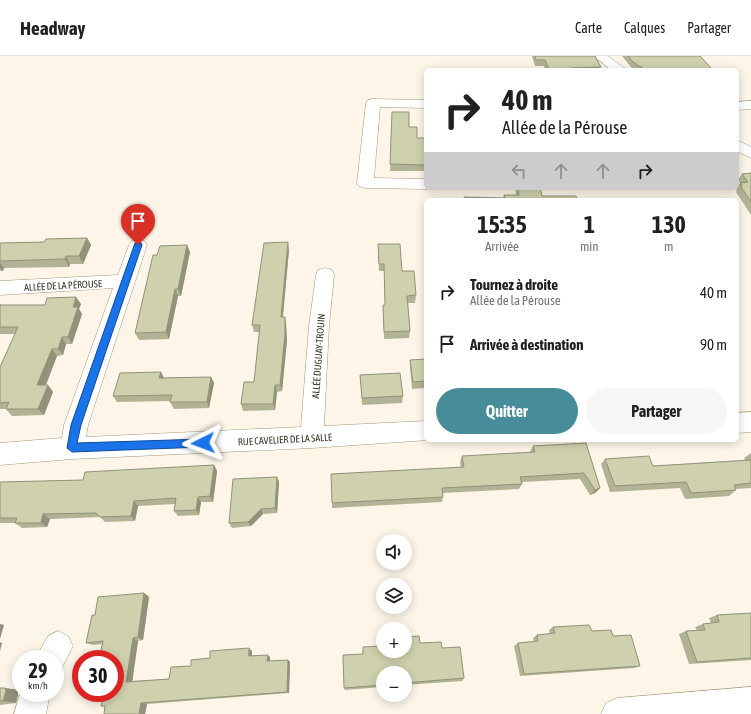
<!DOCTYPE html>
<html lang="fr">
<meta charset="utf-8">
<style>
body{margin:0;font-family:"Asap Condensed",sans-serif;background:#f6f6f6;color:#202124;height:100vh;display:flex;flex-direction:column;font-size:15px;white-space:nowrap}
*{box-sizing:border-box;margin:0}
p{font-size:13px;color:#757577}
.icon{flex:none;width:22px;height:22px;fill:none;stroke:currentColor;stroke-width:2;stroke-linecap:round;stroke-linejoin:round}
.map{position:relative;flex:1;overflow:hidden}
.sheet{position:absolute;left:424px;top:142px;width:315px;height:244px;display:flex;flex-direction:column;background:#fff;border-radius:6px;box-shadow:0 2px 10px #0003}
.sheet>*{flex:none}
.top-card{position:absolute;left:424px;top:12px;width:315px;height:122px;border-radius:6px;box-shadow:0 2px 10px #0003;background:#fff;color:#202124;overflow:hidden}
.controls{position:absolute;left:376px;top:478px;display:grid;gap:8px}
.controls a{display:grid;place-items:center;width:36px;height:36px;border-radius:50%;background:#fff;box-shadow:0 2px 10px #0003;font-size:20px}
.speed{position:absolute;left:12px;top:594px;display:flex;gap:8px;font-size:20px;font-weight:700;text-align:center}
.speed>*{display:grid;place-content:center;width:52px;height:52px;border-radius:50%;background:#fff;box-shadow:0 2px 10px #0003;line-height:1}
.speed small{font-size:10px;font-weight:400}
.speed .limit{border:6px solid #d22;background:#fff;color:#111}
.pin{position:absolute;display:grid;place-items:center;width:34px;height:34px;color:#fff;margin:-41px -17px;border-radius:50% 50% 50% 0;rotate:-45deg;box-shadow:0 0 4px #0007}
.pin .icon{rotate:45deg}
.me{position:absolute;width:44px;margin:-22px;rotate:267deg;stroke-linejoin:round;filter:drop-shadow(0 0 3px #0008)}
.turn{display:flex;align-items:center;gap:14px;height:84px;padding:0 12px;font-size:18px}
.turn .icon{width:52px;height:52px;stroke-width:2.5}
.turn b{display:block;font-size:28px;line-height:34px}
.lanes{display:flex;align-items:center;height:38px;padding:0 12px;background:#0003;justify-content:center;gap:20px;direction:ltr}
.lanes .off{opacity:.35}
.eta{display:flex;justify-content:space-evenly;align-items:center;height:68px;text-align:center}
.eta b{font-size:24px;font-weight:700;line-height:28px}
.action{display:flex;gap:8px;margin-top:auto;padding:8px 12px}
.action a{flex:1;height:46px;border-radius:24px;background:#478c99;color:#fff;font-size:16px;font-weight:700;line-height:46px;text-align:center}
.action a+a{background:#f6f6f6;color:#202124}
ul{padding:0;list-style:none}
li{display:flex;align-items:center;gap:12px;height:52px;padding:0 12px}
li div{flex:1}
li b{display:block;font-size:15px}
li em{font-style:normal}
header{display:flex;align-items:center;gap:24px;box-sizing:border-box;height:56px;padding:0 20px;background:#fff;border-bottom:1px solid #e0e0e0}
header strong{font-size:19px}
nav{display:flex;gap:22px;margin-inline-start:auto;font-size:14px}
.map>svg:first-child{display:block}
</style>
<header>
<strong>Headway</strong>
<nav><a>Carte</a><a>Calques</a><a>Partager</a></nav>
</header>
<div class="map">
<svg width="751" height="658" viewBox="0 0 751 658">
<rect width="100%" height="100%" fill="#fcf5e8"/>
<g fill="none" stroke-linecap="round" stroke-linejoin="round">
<defs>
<g id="minor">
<path d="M594 0H608L627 14H611Z"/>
<path d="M373 43 426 44V52L380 51 374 122 426 123V132H430L426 133 365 132 359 130 357 127 366 47 368 44Z"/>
<path d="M751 45V53L737 54V46Z"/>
<path d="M737 84 751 91V102L737 95Z"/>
<path d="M138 183 144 185 147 189 88 369 86 381 301 371 309 270 316 219 318 214 325 212 332 214 334 219 329 270 324 370 426 365V384H429L312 392 72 403 0 409V387L62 382 64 369 113 232 0 239V225L118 219 129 189 132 185Z"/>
<path d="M751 356V376L737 377V357Z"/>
<path d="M58 575 68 580 73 590 61 614 55 616V603H35L48 580Z"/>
<path d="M751 631V658H601L606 647 617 642Z"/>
<path d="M21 634V637H50L46 658H14Z"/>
</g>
</defs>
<use href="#minor" stroke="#a79778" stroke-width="1"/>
<use href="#minor" fill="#fff" fill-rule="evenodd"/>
</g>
<g fill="#b2b395">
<path d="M532 0H595L601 11 600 14H545L544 10H535Z"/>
<path d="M622 0H700L713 14H636L631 11Z"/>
<path d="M392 56 409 71 417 82H426V115H390Z"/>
<path d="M751 117V159L736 136 737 134 736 133 740 127 738 124 742 118Z"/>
<path d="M515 132H540L542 140 577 144H464V141L503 142 504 139H516Z"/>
<path d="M87 182 91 189 83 208H70L69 211 4 212 3 215H0V187L44 186Z"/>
<path d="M378 188 402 215 416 239 415 247H408L410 275 409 282 384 283 383 249H385L384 215H379Z"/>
<path d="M187 189 190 196 181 240H178L169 283 139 284 135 277 157 199Z"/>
<path d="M289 194 283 261H285L286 268 287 284 282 335 277 336 275 354 243 355 241 348 254 326 260 276H254L252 269Z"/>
<path d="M0 247 1 249H45L81 248 79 253 82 258 72 288H66L63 299 57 300 46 329H48L53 336 44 359 12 360 6 353H0V311L15 278H0Z"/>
<path d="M426 303V332L412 333 410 311V304Z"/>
<path d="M360 319 403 340 402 347 362 349Z"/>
<path d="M211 321 214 327 209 352 174 353 170 346 171 345 117 346 113 340 164 322Z"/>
<path d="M586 387 600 432 595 437 590 439 580 423 522 426V428L519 433 443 437V441L442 446 332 452V447L461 411 460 406 462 400 530 396 533 390Z"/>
<path d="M751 397V432L736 433V434L729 440 685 443 680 432 610 436 601 408 605 403 653 410 745 404 744 402Z"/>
<path d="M214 409 217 415 213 446H201L199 459 178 460 174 455 175 448 138 450 135 465 105 466 100 461 50 463 47 471 22 472 15 467H0V426L83 424Z"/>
<path d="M277 421 279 426 277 457 263 458 251 470 232 472 229 467Z"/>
<path d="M144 537 149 541 143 584 138 585 132 625 169 623 191 610 210 602 252 595V600L270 601V605L290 606 289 637 147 648 145 658H104L105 651 101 650 115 637 102 588 93 589 86 587 95 559Z"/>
<path d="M751 557V604L689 608 679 578 686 575 697 574 695 571 703 568 711 567 709 562 717 559Z"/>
<path d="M553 571 592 575 613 580 640 610 634 612 520 620 514 590 518 587 534 586 533 582 537 579 550 578 549 574Z"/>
<path d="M381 583 420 587 442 592 464 622 462 625 405 629V617H383V631L345 634 344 632 363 598 382 590Z"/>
<path d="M0 632H5L18 634V638L16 647 0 649Z"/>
</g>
<g fill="#919279">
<path d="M87 182 91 189 83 208 79 200Z"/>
<path d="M288 186 289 194 282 268 281 261Z"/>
<path d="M187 189 190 196 181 240 178 233Z"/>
<path d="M66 200 70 208 69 211 65 203Z"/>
<path d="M0 207 4 212 3 215 0 212Z"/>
<path d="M175 233 178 240 169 283 166 276Z"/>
<path d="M76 241 81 248 79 253 82 258 72 288 68 281 73 251Z"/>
<path d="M285 261 286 268 287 284 282 335 280 329Z"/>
<path d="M62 281 66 288 63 299 58 293Z"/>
<path d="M52 293 57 300 43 336 37 329Z"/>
<path d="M161 316 164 322H159Z"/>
<path d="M211 321 214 327 209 352 207 346Z"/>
<path d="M48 329 53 336 44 359 38 353Z"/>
<path d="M275 329 277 336 275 354 273 348Z"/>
<path d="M214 409 217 415 213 446 210 440Z"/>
<path d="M277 421 279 426 277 457 275 452Z"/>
<path d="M600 432 595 437 590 439 595 434Z"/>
<path d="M198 441 201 446 199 459 196 454Z"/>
<path d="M134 445 138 450 135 465 131 460Z"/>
<path d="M261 453 263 458 251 470 248 466Z"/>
<path d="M43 458 50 463 47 471 41 467Z"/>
<path d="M144 537 149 541 143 584 138 581Z"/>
<path d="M0 568 4 569 0 583Z"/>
<path d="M133 582 138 585 132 628 126 626Z"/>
<path d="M0 586 2 587 0 595Z"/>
<path d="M249 592 252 595V602L249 600Z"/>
<path d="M268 599 270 601 269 607 267 605Z"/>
<path d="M288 604 290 606 289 637 287 636Z"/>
<path d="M5 632 18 634V638L16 647 3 645Z"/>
<path d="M141 647 147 648 145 658H139Z"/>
</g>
<g fill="#cfd0ad" stroke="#919279">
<path d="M535 0H595L601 11 571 12 572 14H549L545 4H536Z"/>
<path d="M628 0H700L713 14H646L633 6Z"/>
<path d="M392 56H409V71H417V82H426V109L390 108Z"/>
<path d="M751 117V146L740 129H742L740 127 748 126 742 118Z"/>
<path d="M518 132H540L542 140H576L577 144H465L464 141 505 142 504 139H519Z"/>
<path d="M87 182 79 200H66L65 203 0 205V187L44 186 46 183Z"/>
<path d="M288 186 281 261H285V278L280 329H275L273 348H241L244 326H254L260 269H252L264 187Z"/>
<path d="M378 188H400L402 215H414L416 239 407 240 410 275 384 276 383 249H385L384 208H379Z"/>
<path d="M187 189 178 233H175L166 276 135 277 153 199H157L160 190Z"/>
<path d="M76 241 73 251H78L68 281H62L58 293H52L37 329H48L38 353H6L9 346 0 347V311L18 271H0V249H45L47 242Z"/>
<path d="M426 303V325L413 326 410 304Z"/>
<path d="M161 316 159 322 211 321 207 346H170L172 339 113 340 120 317Z"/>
<path d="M400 317 403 340 362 342 360 319Z"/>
<path d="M586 387 600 432 595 434 584 417 520 421 522 428 442 432 443 441 332 447 331 418 464 411 462 400 535 396 533 390Z"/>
<path d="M649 400 653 410 751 404V427L734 429 736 434 691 437 686 426 615 430 605 403Z"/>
<path d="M214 409 210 440 198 441 196 454 174 455 176 442 134 445 131 460 100 461 96 457 43 458 41 467H15L17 462H0V426L83 424 85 416Z"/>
<path d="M277 421 275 452 261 453 248 466 229 467 233 423Z"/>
<path d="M144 537 138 581 133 582 126 626 169 623 171 611 191 610V604L210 602V595L249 592V600L268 599 267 605 288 604 287 636 141 647 139 658H104L105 650H101L104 637H115V603H99L103 585 86 587 92 559H95L98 541Z"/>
<path d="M751 557V602L697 606 686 575 705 574 703 568 719 566 717 559Z"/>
<path d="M589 569 592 575 611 574 613 580 631 579 640 610 524 618 518 587 538 585 537 579 555 577 553 571Z"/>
<path d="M419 580 420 587 441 586 442 592 460 591 464 622 405 627V617H383V629L344 632 343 599 363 598V591L382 590 381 583H383V595H405V581Z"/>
<path d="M0 632H5L6 635 3 645H0Z"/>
</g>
<path fill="#1a73e8" stroke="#114b97" d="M135 187H141L142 189 81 369 77 387 203 383 208 387 203 391 72 396 67 392 71 369Z"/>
<g text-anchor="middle" stroke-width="3.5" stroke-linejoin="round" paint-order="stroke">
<g font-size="10" fill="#3a3427" stroke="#fff">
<text transform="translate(63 229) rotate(-3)" y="4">ALLÉE DE LA PÉROUSE</text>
<text transform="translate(318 300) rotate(-86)" y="4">ALLÉE DUGUAY-TROUIN</text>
<text transform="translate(285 383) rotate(-3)" y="4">RUE CAVELIER DE LA SALLE</text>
</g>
</g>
</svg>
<div class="controls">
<a><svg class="icon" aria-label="sound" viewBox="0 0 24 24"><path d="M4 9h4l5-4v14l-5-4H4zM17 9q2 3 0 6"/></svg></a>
<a><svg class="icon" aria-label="layers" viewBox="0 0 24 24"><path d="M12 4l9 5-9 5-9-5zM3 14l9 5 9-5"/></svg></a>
<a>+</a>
<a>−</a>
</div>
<div class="speed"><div>29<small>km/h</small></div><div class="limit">30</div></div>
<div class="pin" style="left:138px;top:189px;background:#d93025"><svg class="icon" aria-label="arrive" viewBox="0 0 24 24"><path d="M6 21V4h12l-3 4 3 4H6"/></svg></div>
<svg class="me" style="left:203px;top:387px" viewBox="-20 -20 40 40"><path d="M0-17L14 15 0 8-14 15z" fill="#1a73e8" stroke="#fff" stroke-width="4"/></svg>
<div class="top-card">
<div class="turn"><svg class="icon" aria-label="right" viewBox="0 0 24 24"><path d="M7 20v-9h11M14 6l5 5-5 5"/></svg><div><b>40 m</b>Allée de la Pérouse</div></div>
<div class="lanes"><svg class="icon off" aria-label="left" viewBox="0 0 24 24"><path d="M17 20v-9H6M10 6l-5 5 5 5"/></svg><svg class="icon off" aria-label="ahead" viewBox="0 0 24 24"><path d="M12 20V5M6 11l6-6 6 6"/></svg><svg class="icon off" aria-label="ahead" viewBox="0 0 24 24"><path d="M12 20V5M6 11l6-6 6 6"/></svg><svg class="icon" aria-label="right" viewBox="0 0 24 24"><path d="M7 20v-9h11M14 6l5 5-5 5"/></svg></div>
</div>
<section class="sheet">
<div class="eta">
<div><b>15:35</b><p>Arrivée</p></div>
<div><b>1</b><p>min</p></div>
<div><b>130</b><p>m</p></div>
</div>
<ul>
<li><svg class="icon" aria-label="right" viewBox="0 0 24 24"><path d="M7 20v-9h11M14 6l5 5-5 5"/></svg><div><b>Tournez à droite</b><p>Allée de la Pérouse</p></div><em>40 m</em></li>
<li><svg class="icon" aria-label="arrive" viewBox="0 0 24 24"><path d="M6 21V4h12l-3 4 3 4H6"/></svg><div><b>Arrivée à destination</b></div><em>90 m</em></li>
</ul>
<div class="action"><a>Quitter</a><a>Partager</a></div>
</section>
</div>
